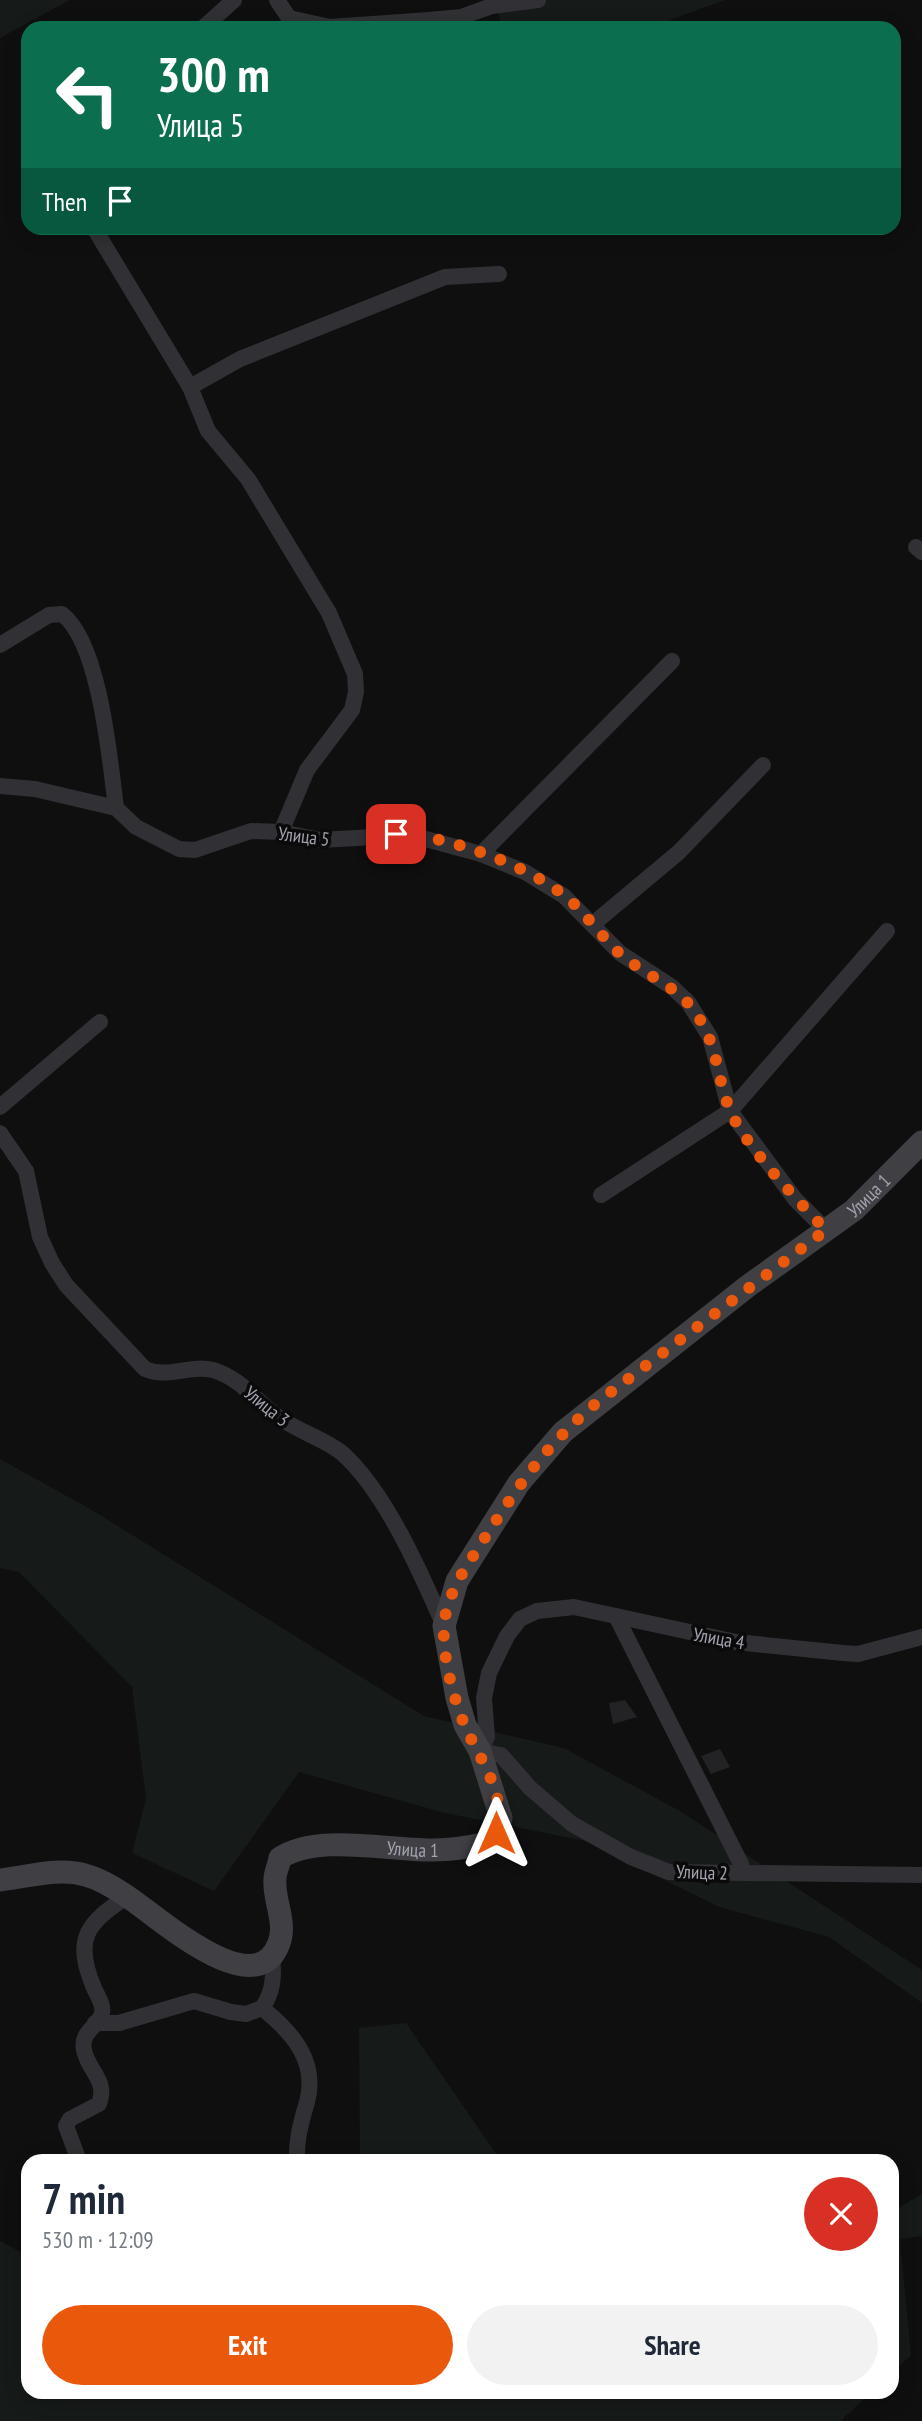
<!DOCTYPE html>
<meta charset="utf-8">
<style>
body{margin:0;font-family:"PT Sans Narrow",sans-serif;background:#f2f2f3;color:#1f2937;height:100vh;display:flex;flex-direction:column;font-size:26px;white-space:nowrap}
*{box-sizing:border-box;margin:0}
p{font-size:23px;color:#747a83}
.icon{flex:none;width:38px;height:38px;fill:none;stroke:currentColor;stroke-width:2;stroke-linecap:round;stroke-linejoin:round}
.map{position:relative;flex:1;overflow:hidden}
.sheet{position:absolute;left:21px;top:2154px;width:878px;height:245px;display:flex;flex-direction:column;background:#fff;border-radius:21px;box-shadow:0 4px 18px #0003}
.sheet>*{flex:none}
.guide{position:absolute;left:21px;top:21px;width:880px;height:214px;border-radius:21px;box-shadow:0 4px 18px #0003;background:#0b6e4f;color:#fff;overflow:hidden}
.pin{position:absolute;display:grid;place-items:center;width:60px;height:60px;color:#fff;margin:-30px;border-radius:14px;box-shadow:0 4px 10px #0006}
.me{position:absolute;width:77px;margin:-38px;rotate:0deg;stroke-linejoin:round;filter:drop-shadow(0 0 5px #0008)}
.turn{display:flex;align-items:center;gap:24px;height:147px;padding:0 21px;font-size:32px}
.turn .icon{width:91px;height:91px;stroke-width:2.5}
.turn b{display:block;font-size:49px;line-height:60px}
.then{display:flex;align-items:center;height:66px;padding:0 21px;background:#0003;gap:14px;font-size:26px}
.round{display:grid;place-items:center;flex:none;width:74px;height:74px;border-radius:37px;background:#f2f2f3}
.summary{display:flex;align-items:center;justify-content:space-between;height:119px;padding:0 21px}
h1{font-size:42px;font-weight:800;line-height:52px}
.button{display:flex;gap:14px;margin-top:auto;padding:14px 21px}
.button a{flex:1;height:80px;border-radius:42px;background:#ea580c;color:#fff;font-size:28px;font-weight:800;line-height:80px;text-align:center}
.button a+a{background:#f2f2f3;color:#1f2937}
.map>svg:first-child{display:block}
</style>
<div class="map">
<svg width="922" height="2421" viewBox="0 0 922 2421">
<rect width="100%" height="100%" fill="#0f0f10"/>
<g fill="#161a18">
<path d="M0 0H70L0 38Z"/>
<path d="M495 0H725L648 28H505L502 27Z"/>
<path d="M0 1459 92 1510 424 1716 564 1748 680 1811 922 1970V2003L829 1937 719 1907 585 1841 445 1813 299 1772 214 1891 132 1853 146 1799 132 1687 19 1572 0 1568Z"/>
<path d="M406 2023 501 2161H360L359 2028Z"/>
<path d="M922 2194V2236L900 2239 911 2355 893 2372V2211Z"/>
<path d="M0 2241 28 2256V2392H871L841 2421H0Z"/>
</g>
<g fill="#232224">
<path d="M625 1700 637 1717 613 1724 609 1703Z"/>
<path d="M720 1749 730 1767 711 1774 701 1756Z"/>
</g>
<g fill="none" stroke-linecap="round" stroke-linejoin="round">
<g stroke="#313135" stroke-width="16">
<path d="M277 0 289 18 330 27 429 20 461 17 492 6 538 0"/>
<path d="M203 28 234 0"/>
<path d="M94 228 190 387 208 431 248 479 329 613 355 674 356 692 352 710 307 770 281 832"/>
<path d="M190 387 240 359 445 277 499 274"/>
<path d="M916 547 922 552"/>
<path d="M0 645 49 615 62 614C100 643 110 761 116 808"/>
<path d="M0 786 35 789 116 808 136 827 179 849 195 850 251 831 281 832 320 840 411 835 481 854 525 872 564 896 620 953 672 987 688 1002 710 1037 730 1111 795 1199 826 1230"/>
<path d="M481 854 672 661"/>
<path d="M593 924 679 852 763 765"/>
<path d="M0 1107 100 1022"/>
<path d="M0 1133 26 1171 40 1237 52 1263 66 1285 145 1369C168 1379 190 1364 213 1370 238 1377 254 1398 273 1413 293 1430 324 1438 342 1453 385 1491 421 1573 444 1626"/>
<path d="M601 1195 730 1111 887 931"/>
<path d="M616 1616 741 1864"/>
<path d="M922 1637 858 1654 843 1653 736 1642 574 1607 537 1611 520 1619 507 1636 489 1673 484 1698 487 1737 480 1751 501 1755 530 1788 572 1824 631 1857 669 1872 922 1875"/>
<path d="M272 1955C274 1974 274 1992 262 2008 292 2032 318 2061 307 2102 301 2123 296 2139 297 2161"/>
<path d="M95 2023H119L194 2001 231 2012 246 2014 262 2008"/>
<path d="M79 2161 66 2126 70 2119 99 2104C108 2080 88 2071 84 2050 80 2031 99 2027 102 2013 104 2005 97 1995 94 1988 73 1938 87 1923 128 1896"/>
</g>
<path stroke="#3f3f44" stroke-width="23" id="s1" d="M0 1880C26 1877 60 1867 85 1875 100 1879 115 1888 128 1897 157 1916 256 2007 279 1943 287 1922 273 1900 275 1879 275 1872 279 1865 280 1858 318 1833 389 1851 434 1850 453 1850 470 1847 488 1843L496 1833 501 1818 480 1751 465 1725 457 1698 444 1626 457 1581 519 1483 563 1432 748 1286 854 1210 922 1142"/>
</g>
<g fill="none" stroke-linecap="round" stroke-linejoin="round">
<path stroke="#ea580c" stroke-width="12" stroke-dasharray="0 21.6" d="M396 834C447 835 523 864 564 895 585 912 600 935 619 953 645 976 678 985 697 1015 719 1048 716 1077 730 1110 744 1145 799 1202 826 1230L595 1404C543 1449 521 1482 484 1539 467 1566 447 1592 444 1625 442 1655 453 1696 464 1724 478 1757 509 1796 496 1833"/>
</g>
<g text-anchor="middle" stroke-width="7" stroke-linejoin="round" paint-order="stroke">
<g font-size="19" fill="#a2a3af" stroke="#0a0a0b">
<text transform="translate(304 836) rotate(7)" y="7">Улица 5</text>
<text dy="7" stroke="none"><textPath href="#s1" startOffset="1460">Улица 1</textPath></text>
<text transform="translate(267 1406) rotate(39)" y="7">Улица 3</text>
<text transform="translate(719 1638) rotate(10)" y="7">Улица 4</text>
<text dy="7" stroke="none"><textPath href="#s1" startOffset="537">Улица 1</textPath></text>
<text transform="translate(702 1872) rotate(2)" y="7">Улица 2</text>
</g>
</g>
</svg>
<div class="pin" style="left:396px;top:834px;background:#d93025"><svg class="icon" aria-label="arrive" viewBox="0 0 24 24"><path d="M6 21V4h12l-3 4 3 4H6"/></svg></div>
<svg class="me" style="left:496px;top:1833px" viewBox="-20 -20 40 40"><path d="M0-17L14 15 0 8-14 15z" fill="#ea580c" stroke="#fff" stroke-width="4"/></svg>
<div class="guide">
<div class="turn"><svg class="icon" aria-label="left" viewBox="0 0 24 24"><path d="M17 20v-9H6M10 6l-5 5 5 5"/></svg><div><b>300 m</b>Улица 5</div></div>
<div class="then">Then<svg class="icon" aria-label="arrive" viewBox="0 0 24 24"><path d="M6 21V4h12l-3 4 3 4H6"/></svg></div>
</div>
<section class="sheet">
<div class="summary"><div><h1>7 min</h1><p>530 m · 12:09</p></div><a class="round" style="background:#d93025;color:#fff"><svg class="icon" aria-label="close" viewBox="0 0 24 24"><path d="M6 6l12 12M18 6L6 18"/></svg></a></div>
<div class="button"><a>Exit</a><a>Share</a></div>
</section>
</div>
